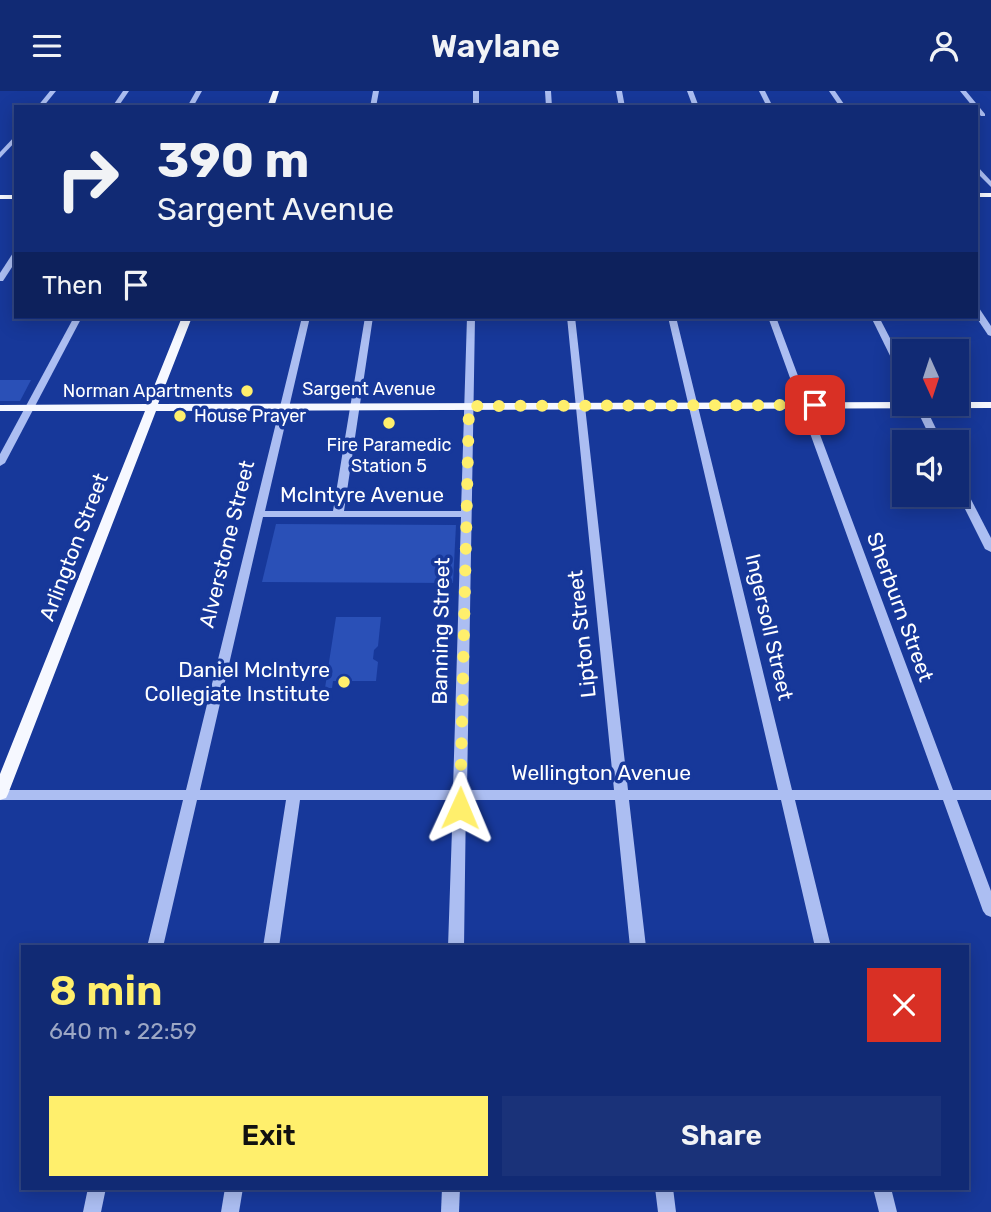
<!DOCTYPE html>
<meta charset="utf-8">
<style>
body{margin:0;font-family:Rubik,sans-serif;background:#1a3279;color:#f1f3f6;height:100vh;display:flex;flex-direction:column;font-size:26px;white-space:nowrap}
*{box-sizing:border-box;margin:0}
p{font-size:23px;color:#9ca7c5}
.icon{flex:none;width:38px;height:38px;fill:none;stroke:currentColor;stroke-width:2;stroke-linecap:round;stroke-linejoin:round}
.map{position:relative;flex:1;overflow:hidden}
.sheet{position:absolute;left:21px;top:854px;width:948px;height:245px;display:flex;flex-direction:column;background:#112a74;border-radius:0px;box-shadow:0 4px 18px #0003,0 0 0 2px #304686}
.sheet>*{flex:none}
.guide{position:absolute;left:14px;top:14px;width:964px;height:214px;border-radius:0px;box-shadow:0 4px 18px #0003,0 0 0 2px #304686;background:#112a74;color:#f1f3f6;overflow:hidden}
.needle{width:46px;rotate:177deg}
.fabs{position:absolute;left:892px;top:248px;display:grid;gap:14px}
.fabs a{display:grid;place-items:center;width:77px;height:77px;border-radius:0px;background:#112a74;box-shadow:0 4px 18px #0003,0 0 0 2px #304686;font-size:35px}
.pin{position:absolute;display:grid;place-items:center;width:60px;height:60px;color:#fff;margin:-30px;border-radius:14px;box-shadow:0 4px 10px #0006}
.me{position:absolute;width:77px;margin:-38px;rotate:1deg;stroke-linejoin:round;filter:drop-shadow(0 0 5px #0008)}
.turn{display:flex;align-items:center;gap:24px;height:147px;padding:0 28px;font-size:32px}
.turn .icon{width:91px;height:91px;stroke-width:2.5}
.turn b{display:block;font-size:49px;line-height:60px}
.then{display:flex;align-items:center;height:66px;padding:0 28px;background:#0003;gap:14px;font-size:26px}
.round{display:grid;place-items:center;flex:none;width:74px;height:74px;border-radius:0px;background:#1a3279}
.headline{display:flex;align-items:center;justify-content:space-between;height:119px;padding:0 28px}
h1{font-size:42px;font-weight:600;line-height:52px;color:#ffef6c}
.cta{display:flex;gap:14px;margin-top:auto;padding:14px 28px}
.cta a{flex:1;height:80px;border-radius:0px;background:#ffef6c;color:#111;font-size:28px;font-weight:600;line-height:80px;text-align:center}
.cta a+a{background:#1a3279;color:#f1f3f6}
header{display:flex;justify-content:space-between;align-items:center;height:91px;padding:0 28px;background:#112a74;font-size:32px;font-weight:600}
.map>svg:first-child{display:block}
</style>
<header><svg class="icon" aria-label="menu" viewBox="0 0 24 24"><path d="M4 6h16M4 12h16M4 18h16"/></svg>Waylane<svg class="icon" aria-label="person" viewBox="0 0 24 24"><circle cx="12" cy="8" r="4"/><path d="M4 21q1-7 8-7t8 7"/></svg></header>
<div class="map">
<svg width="991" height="1121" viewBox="0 0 991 1121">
<rect width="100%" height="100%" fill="#17389a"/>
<g fill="#2a50b7">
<path d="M0 289H31L20 310H0Z"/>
<path d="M276 433 456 434 453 492 262 491Z"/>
<path d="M336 526H381L378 555 374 559 373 568 378 571 376 590H333L332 597H325Z"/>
</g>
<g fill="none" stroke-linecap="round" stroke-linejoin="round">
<g fill="#acbef2" fill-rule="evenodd">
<path d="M50 0H56L43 16H37Z"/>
<path d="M123 0H129L118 16H112Z"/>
<path d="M196 0H202L193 16H187Z"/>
<path d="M373 0H379L376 16H370Z"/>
<rect x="473" y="0" width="6" height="16"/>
<path d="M545 0H551L552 16H546Z"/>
<path d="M616 0H622L625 16H619Z"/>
<path d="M687 0H693L699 16H693Z"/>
<path d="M759 0H765L773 16H767Z"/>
<path d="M829 0H835L846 16H840Z"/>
<path d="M960 0H966L985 23V25H981L976 20V16H973Z"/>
<path d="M16 44V50L0 67V61Z"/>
<path d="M976 74 991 90V96L976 81Z"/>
<path d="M13 162H16V170L3 190H0V182Z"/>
<path d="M976 217H979L991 235V245L988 244 976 226Z"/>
<path d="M74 226H82L5 372 0 375V363Z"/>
<path d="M302 226H310L265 420H333L365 226H373L344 420H461L467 226H475L467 699H614L567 226H575L628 699H778L668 226H676L792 699H939L768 226H776L953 699H991V709H957L991 800V826L986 824 983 820 943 709H795L831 856H815L781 709H629L646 856H630L615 709H466L464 856H448L453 709H300L279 856H263L286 709H197L163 856H147L183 709H0V699H186ZM263 426H461L453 699H200Z"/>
<path d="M871 226H879L905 276V288L900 285Z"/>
<path d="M914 313H924L943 352H933Z"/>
<path d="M957 388 962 391 991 447V461L985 458 957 402Z"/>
<path d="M88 1097H106L101 1121H83Z"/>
<path d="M225 1097H243L239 1121H221Z"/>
<path d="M442 1097H460L459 1121H441Z"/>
<path d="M655 1097H673L676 1121H658Z"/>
<path d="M873 1097H891L897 1121H879Z"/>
</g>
<g fill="#f6f8ff" fill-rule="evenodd">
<path d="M273 0H279L274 16H267Z"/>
<rect x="976" y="102" width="15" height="4"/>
<rect x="0" y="104" width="16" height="4"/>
<path d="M182 226H192L158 313 905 311V313H957V311H991V317L156 320 8 703 6 707 0 709V683L145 320H0V314L147 313Z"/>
</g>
</g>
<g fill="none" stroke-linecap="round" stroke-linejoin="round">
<path stroke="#ffef6c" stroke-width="12" stroke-dasharray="0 21.6" d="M460 717 469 315 815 314"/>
</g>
<g fill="#ffef6c" stroke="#17389a" stroke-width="2.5">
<circle cx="247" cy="300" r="7"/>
<circle cx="180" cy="325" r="7"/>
<circle cx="389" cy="332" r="7"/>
<circle cx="344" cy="591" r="7"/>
</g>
<g text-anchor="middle" stroke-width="7" stroke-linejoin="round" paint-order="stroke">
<g font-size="18" fill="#fff" stroke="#17389a">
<text x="369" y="304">Sargent Avenue</text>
</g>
<g font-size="18" fill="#fff" stroke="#17389a" text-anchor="end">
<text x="233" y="306">Norman Apartments</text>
<text x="194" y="331" text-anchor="start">House Prayer</text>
<text x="389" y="360" text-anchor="middle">Fire Paramedic<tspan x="389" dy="21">Station 5</tspan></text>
</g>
<g font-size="21" fill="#fff" stroke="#17389a">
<text x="362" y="411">McIntyre Avenue</text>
<text transform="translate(227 453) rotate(-76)" y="7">Alverstone Street</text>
<text transform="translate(74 456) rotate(-69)" y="7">Arlington Street</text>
<text transform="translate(900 516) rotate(70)" y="7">Sherburn Street</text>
<text transform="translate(769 536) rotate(77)" y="7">Ingersoll Street</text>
<text transform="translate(441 540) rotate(-89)" y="7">Banning Street</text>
<text transform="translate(582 543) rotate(-96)" y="7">Lipton Street</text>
<text x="601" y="689">Wellington Avenue</text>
</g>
<g font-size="21" fill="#fff" stroke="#17389a" text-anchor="end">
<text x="330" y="586">Daniel McIntyre<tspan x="330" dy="24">Collegiate Institute</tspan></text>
</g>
</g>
</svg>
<div class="fabs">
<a><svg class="needle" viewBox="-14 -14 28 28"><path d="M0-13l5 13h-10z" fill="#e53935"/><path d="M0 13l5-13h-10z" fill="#9ca7c5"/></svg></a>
<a><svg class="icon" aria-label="sound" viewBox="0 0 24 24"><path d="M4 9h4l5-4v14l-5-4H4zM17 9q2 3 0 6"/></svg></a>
</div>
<div class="pin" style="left:815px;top:314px;background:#d93025"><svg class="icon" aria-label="arrive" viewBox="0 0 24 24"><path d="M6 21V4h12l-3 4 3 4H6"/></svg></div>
<svg class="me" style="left:460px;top:717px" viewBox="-20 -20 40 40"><path d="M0-17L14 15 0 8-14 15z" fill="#ffef6c" stroke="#fff" stroke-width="4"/></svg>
<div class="guide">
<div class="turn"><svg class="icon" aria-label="right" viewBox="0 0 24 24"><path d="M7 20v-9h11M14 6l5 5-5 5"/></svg><div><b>390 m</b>Sargent Avenue</div></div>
<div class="then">Then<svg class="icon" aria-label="arrive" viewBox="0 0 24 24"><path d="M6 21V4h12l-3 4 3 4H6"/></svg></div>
</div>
<section class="sheet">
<div class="headline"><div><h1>8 min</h1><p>640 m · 22:59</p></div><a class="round" style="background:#d93025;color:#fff"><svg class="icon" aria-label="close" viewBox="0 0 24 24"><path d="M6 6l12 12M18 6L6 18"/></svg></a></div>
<div class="cta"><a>Exit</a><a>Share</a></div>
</section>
</div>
